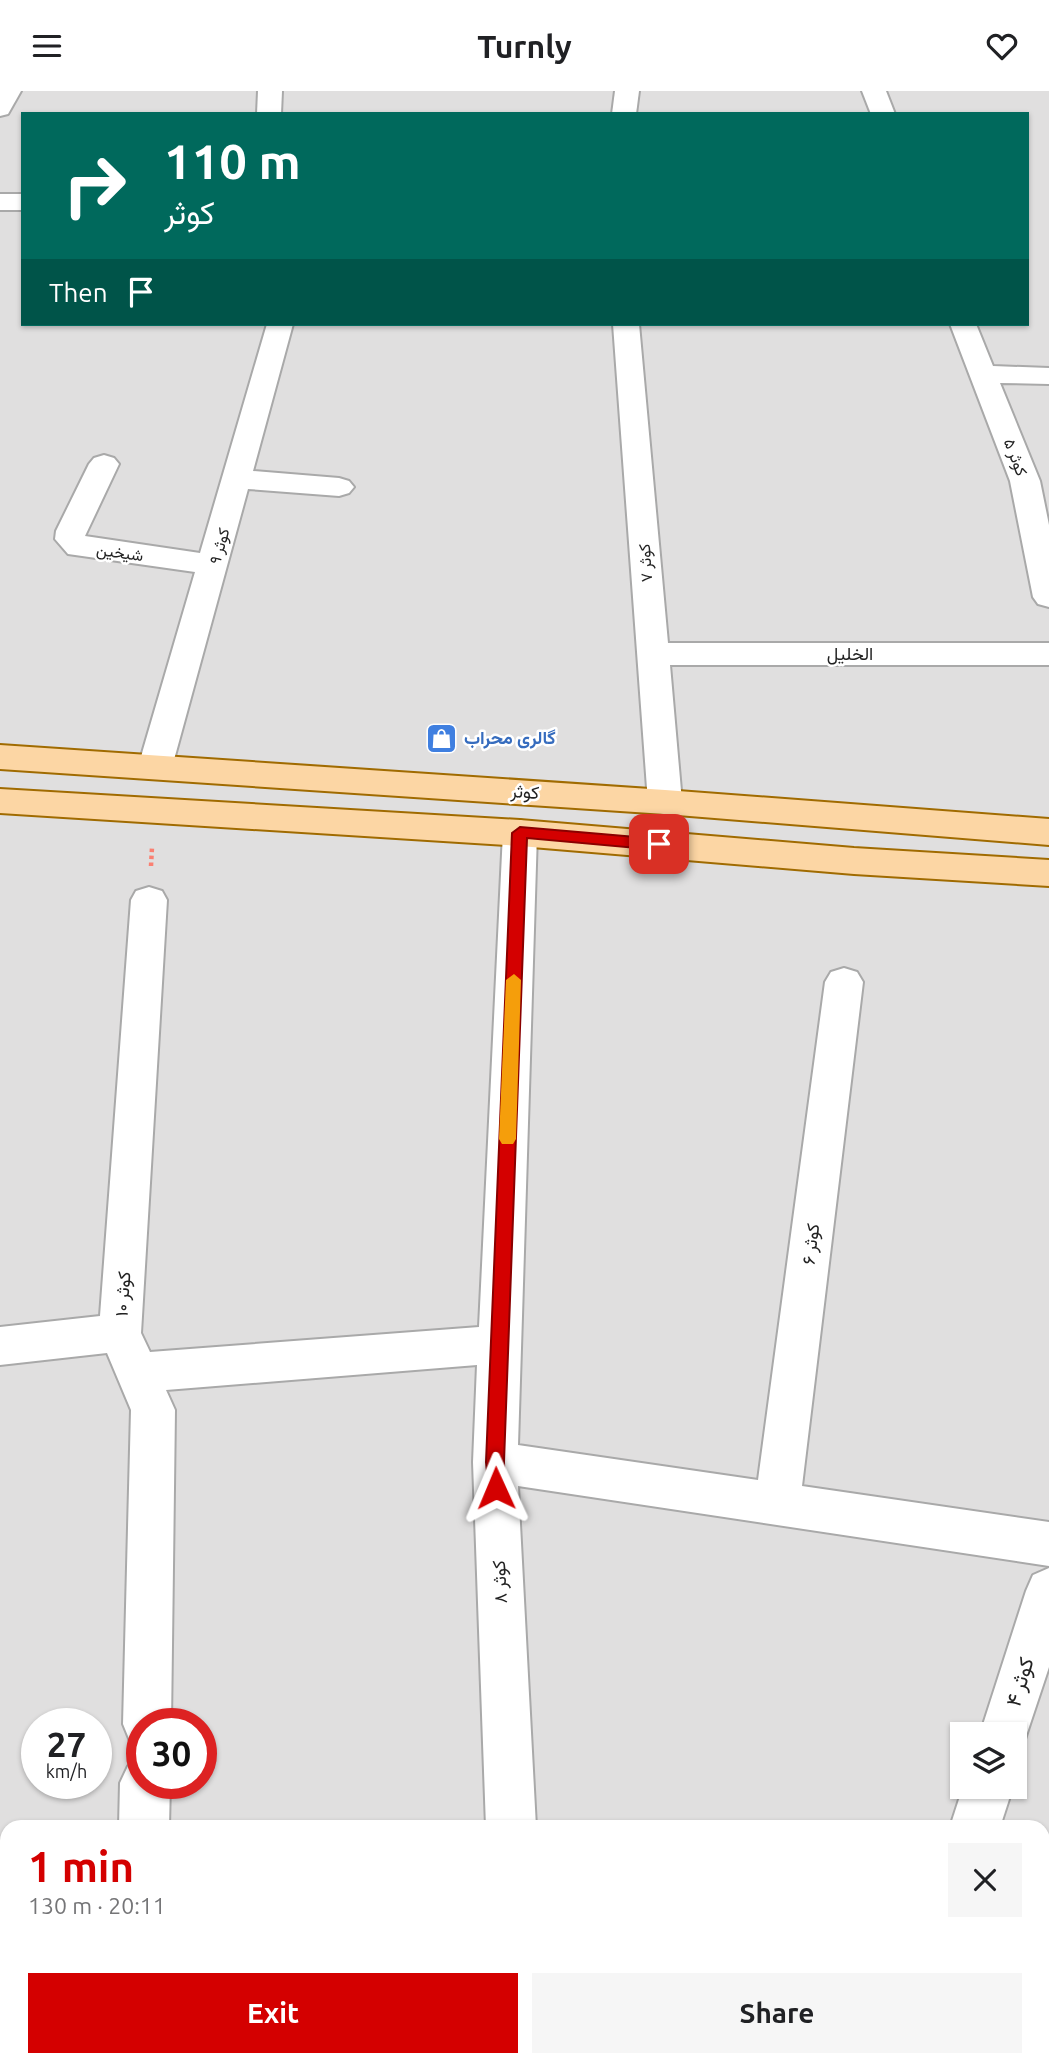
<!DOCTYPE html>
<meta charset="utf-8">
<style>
body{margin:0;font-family:Ubuntu,Vazirmatn,sans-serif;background:#f6f6f6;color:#202124;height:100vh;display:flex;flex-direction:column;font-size:26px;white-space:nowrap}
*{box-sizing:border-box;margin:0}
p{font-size:23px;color:#757577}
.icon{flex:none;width:38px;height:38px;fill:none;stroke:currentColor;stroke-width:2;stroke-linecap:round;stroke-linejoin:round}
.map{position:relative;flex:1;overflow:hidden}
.panel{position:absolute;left:0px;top:1729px;width:1050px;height:247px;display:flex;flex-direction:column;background:#fff;border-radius:21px 21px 0 0;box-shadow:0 2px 5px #0004}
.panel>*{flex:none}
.guide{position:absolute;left:21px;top:21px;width:1008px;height:214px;border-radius:0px;box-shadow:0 2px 5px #0004;background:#00695c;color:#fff;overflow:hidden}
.buttons{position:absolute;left:950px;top:1631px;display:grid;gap:14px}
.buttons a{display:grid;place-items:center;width:77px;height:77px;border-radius:0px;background:#fff;box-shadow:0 2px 5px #0004;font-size:35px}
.speed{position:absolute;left:21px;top:1617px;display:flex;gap:14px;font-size:35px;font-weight:700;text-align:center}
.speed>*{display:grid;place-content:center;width:91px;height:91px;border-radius:50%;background:#fff;box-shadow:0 2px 5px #0004;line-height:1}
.speed small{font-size:18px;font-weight:400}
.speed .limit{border:10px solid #d22;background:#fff;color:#111}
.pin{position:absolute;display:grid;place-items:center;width:60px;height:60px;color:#fff;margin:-30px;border-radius:14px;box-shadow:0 4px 10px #0006}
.me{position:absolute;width:77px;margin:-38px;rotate:359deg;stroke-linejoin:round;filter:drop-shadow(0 0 5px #0008)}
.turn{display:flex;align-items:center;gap:24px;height:147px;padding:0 28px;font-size:32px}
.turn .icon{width:91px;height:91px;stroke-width:2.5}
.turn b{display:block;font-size:49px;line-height:60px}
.then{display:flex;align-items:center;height:66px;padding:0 28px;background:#0003;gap:14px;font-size:26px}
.round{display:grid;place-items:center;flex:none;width:74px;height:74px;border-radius:0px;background:#f6f6f6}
.head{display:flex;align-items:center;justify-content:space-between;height:119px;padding:0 28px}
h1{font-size:42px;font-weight:700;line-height:52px;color:#d40000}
.action{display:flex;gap:14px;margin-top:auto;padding:14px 28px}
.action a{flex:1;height:80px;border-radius:0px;background:#d40000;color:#fff;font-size:28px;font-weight:700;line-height:80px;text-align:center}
.action a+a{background:#f6f6f6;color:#202124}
header{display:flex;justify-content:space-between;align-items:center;height:91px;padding:0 28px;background:#fff;font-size:32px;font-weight:700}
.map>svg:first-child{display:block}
</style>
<header><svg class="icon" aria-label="menu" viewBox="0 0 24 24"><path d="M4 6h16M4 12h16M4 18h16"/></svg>Turnly<svg class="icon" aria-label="heart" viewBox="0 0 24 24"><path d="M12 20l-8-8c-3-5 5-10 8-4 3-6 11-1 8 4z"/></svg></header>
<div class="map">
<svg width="1049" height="1975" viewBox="0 0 1049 1975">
<rect width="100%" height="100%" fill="#f2efe9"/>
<path fill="#e0dfdf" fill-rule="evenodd" d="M0 0H1049V1975H0ZM23 23H1027V233H23ZM37 1633H96V1692H37ZM142 1633H201V1692H142ZM962 1643H1015V1696H962ZM7 1736H1043V1969H7Z"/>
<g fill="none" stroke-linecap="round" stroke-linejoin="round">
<defs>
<g id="minor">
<path d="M0 0H21L8 23 0 25Z"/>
<path d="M258 0H282L281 23H257Z"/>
<path d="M615 0H639L636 23H612Z"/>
<path d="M862 0H886L895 23H871Z"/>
<rect x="0" y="103" width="23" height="16"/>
<path d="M267 233H293L253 380 339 387 349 390 354 396 349 402 339 405 248 398 172 676 167 684 155 688 143 684 138 676 195 481 68 463 55 448 56 440 89 373 94 367 104 364 114 367 119 373 85 445 200 462Z"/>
<path d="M613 233H639L668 552H1049V574H670L682 711 677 720 665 723 653 720 648 711Z"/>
<path d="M950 233H976L993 275 1049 277V293L1000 292 1040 390 1049 434V516L1038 513 1033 506 1010 390Z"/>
<path d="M520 729 532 733 537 742 518 1354 758 1389 825 891 831 881 844 877 857 881 863 891 802 1395 1049 1431V1475L518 1395 536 1736H486L473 1371 477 1274 166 1299 175 1319 171 1633H142V1655L130 1650 123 1633 131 1319 107 1262 0 1274V1236L100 1225 131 809 136 800 149 796 162 800 167 809 141 1242 150 1261 479 1236 503 742 508 733Z"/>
<path d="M1049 1477V1576L1021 1660 1015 1663V1643H980L1026 1500 1033 1484Z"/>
<path d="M142 1669V1692H170L169 1736H119L120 1692 128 1675Z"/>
<path d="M963 1696H1013L1000 1736H950Z"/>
<rect x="495" y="1969" width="54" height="6"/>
<path d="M877 1969H931L929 1975H875Z"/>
</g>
<g id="major">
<path d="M0 654 665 699 1049 728V754L665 723 0 678Z"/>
<path d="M0 698 520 729 854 757 1049 769V795L854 783 520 755 0 722Z"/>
</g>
</defs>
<use href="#minor" stroke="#a9a9a9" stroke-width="4"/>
<use href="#major" stroke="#a06b00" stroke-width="4"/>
<path stroke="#fa8072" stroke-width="4.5" stroke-dasharray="3.5 3.5" stroke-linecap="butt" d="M151 775 152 756"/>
<path stroke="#fa8072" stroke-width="5" stroke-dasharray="4.5 4.5" stroke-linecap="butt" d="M150 1969 151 1975"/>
<use href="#minor" fill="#fff" fill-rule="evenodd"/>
<use href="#major" fill="#fcd6a4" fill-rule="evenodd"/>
</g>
<path fill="#d40000" stroke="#8a0000" stroke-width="2" d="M520 736 659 748 666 753 659 759 527 747 504 1371 505 1397 503 1404 496 1406 489 1404 486 1371 512 742Z"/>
<path fill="#f59e0b" d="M514 883 521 889 516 1048 513 1053H502L499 1048 506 889Z"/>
<defs>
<symbol id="shop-square" viewBox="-11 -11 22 22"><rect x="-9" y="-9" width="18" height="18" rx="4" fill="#3f7fe0" stroke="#fff"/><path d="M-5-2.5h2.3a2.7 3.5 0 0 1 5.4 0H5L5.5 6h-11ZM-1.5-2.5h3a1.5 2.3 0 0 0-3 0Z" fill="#fff"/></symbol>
</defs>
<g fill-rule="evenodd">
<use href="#shop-square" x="424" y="630" width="35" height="35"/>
</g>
<g text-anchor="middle" stroke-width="5" stroke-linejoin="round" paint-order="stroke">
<g font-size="16" fill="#222" stroke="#fff">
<text transform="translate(1016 366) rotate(69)" y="6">کوثر ۵</text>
<text transform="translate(219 455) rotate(-74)" y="6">کوثر ۹</text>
<text transform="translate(120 461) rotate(8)" y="6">شیخین</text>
<text transform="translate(645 472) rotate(-94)" y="6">کوثر ۷</text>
</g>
<g font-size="18" fill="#222" stroke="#fff">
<text x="850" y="569">الخلیل</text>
<text transform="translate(525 701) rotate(4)" y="6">کوثر</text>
<text transform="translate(811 1153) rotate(-83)" y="6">کوثر ۶</text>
<text transform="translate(123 1203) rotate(-86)" y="6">کوثر ۱۰</text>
<text transform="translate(500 1491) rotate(-93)" y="6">کوثر ۸</text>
</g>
<g font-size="18" font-weight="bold" fill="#366cbe" stroke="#fff" text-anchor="start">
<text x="464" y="653">گالری محراب</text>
</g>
<g font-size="21" fill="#222" stroke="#fff">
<text transform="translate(1020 1591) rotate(-73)" y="7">کوثر ۴</text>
</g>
</g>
</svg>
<div class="buttons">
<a><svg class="icon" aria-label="layers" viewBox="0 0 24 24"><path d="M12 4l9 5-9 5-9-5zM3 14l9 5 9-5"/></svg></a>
</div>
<div class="speed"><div>27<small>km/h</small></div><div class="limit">30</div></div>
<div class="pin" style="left:659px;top:753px;background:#d93025"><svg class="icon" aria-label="arrive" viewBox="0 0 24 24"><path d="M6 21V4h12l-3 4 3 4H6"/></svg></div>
<svg class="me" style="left:496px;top:1397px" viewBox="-20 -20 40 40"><path d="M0-17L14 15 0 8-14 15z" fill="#d40000" stroke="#fff" stroke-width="4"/></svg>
<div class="guide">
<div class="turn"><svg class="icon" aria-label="right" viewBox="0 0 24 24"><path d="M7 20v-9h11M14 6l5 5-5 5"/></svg><div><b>110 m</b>کوثر</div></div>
<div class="then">Then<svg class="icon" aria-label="arrive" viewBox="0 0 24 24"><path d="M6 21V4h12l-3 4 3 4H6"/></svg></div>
</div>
<section class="panel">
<div class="head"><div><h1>1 min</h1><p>130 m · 20:11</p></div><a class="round"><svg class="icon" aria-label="close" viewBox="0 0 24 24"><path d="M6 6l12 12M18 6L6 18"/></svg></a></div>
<div class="action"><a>Exit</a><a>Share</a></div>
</section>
</div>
